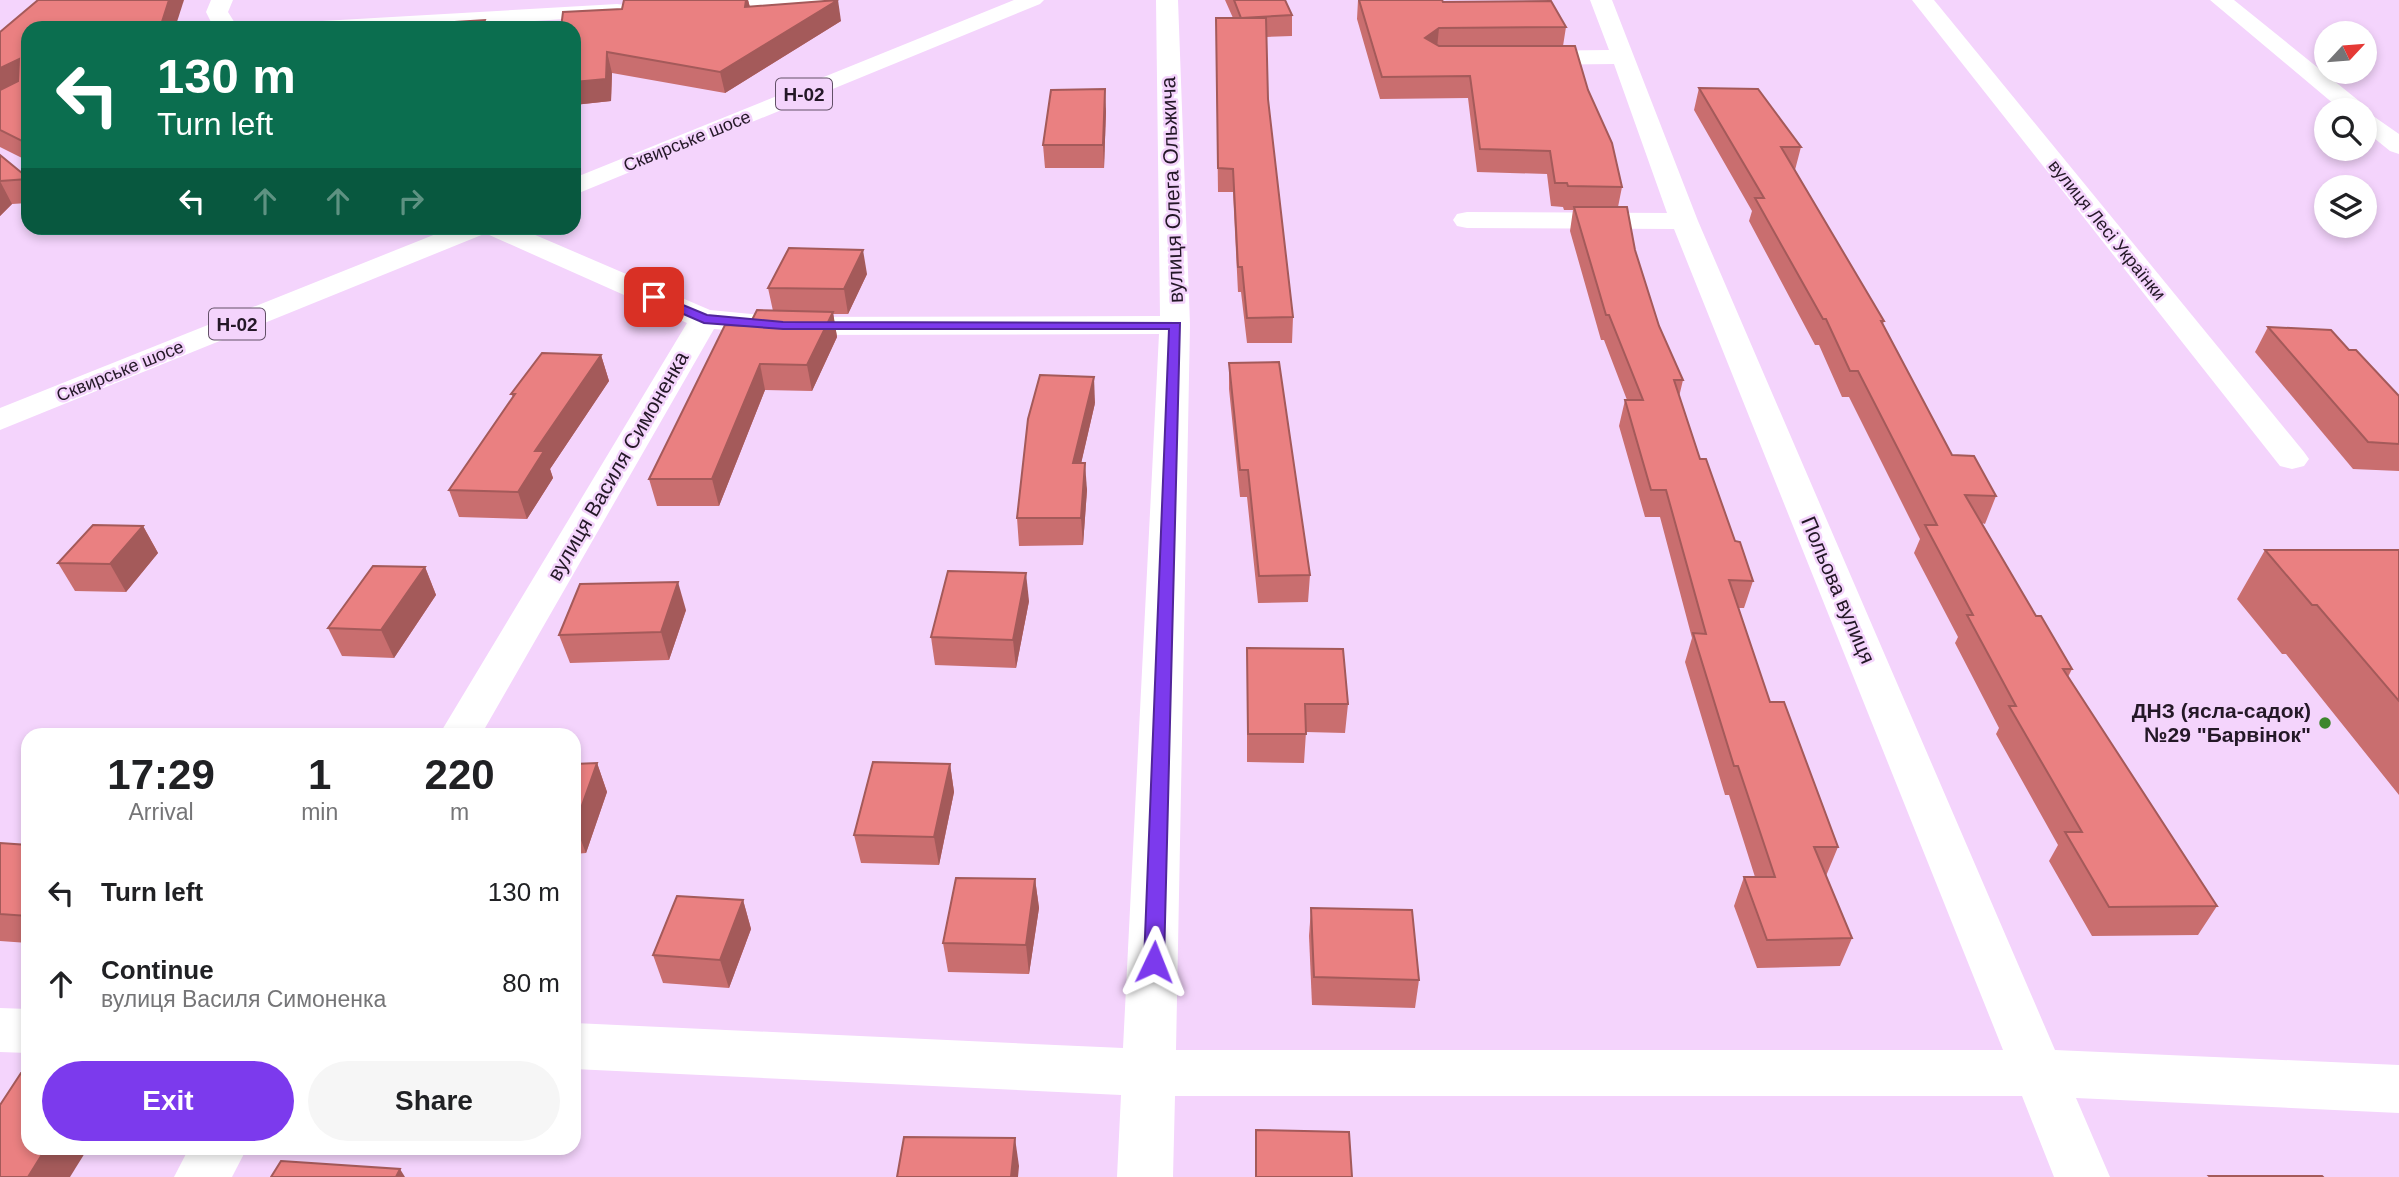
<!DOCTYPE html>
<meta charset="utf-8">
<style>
body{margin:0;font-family:Helvetica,sans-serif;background:#f6f6f6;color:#202124;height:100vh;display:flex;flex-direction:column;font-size:26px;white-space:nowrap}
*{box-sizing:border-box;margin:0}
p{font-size:23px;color:#757577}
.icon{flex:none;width:38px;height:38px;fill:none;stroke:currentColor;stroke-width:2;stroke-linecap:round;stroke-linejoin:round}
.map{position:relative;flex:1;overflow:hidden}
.details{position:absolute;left:21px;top:728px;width:560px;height:427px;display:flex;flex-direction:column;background:#fff;border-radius:21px;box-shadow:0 4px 10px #0003}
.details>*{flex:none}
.top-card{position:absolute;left:21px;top:21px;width:560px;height:214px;border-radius:21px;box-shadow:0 4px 10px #0003;background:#0b6e4f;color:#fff;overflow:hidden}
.needle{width:46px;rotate:64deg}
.buttons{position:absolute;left:2314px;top:21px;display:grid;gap:14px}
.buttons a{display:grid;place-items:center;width:63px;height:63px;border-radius:50%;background:#fff;box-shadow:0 4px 10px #0003;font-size:35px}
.pin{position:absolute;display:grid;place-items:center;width:60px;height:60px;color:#fff;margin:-30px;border-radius:14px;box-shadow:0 4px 10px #0006}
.me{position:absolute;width:77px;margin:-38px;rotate:2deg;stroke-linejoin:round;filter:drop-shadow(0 0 5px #0008)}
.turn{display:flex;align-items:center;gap:24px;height:147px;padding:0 21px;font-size:32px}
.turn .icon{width:91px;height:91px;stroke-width:2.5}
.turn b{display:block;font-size:49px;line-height:60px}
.lanes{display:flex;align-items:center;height:66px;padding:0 21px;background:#0003;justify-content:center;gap:35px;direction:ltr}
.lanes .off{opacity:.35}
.eta{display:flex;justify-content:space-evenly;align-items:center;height:119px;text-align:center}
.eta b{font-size:42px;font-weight:600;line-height:49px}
.cta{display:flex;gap:14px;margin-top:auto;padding:14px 21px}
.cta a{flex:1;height:80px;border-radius:42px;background:#7c3aed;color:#fff;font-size:28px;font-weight:600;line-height:80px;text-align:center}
.cta a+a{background:#f6f6f6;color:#202124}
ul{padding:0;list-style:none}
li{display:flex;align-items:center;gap:21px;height:91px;padding:0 21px}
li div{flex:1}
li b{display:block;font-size:26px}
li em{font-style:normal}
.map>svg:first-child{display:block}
</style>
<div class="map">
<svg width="2399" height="1177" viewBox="0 0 2399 1177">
<rect width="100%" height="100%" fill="#f4d4fc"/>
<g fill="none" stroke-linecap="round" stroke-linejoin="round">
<g fill="#fff" fill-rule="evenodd">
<path d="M211 0H233L228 12 238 28H214L206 12Z"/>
<path d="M697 0H828L817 6 698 12 687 6Z"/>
<path d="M1156 0H1178L1190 325 1176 1050H2003L1674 229 1467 228 1457 226 1453 220 1457 214 1467 212 1667 213 1614 64 1525 65 1514 58 1525 51 1609 50 1590 0H1612L1698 221 2055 1050 2399 1065V1113L2076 1098 2110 1177H2054L2022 1096H1175L1173 1177H1117L1121 1095 574 1069V1023L1123 1048 1159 334 783 335 714 329 481 735H439L687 323 487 234 483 228H519L710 310 783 317 1160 316Z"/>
<path d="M1912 0H1934L2304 452 2309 459 2304 466 2292 469 2280 466Z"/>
<path d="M2210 0H2234L2364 105 2366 111 2399 134V154L2390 151 2364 130V110H2341Z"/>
<path d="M617 4 625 5 628 10 625 15 429 28H311L322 21Z"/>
<path d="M0 1008 28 1009V1053L0 1052Z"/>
<path d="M189 1148H247L232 1177H174Z"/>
</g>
<g fill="#fff" fill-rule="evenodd">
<path d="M1014 0H1044L1040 4 574 195V178Z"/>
<path d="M451 228H488L484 234 0 430V408Z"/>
</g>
</g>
<g fill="#c96e6f">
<path d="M624 0H748L750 7 841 21 725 93 612 73 611 101 574 105V28L622 9Z"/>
<path d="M1225 0H1285L1292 15V36L1266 37 1268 99 1293 317 1292 343H1247L1241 292H1238L1233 192H1218L1216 39 1233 18Z"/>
<path d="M1358 0 1443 2 1566 27 1563 46 1588 90 1622 187 1618 207 1635 250 1659 326 1683 380 1679 397 1700 459 1753 581 1744 608H1738L1770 702 1838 847 1826 876 1852 938 1840 966 1757 968 1734 906 1744 877H1755L1729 795H1725L1685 662 1692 638 1660 517H1645L1619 426 1625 400H1627L1604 340H1601L1570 231 1573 210H1564L1563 207 1551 206 1547 174 1477 172 1468 98 1380 99 1357 19Z"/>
<path d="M28 28V161L0 147V32Z"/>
<path d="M1699 88 1801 147 1795 170 1884 321 1883 324 1952 455 1996 496 1985 524 1982 523 2036 616 2072 669 2068 677 2217 906 2198 935 2092 936 2049 861 2058 845 1996 734 1999 728 1955 643 1958 637 1914 553 1920 539 1849 397H1842L1819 345H1815L1749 221 1752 211 1694 110Z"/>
<path d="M1106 111 1104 168H1045L1043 145Z"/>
<path d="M0 155 28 178V203L12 204 0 216Z"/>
<path d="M867 274 848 314H833L837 337 812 391 765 390 719 506H657L649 479 749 326 773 311 768 288Z"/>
<path d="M2268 327 2399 396V471L2353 469 2255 352Z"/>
<path d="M601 355 609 381 550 469 553 478 527 519 459 517 449 490 513 397 511 394Z"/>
<path d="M1229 363 1310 575 1308 602 1258 603 1247 497H1240L1229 389Z"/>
<path d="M1095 403 1081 463 1087 490 1083 545 1019 546 1017 518Z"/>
<path d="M143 526 158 553 126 592 75 591 58 563Z"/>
<path d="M2265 550H2399V795L2286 654H2282L2237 599Z"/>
<path d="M425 567 436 595 394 658 342 656 328 628Z"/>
<path d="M1029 601 1016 668 935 665 931 637Z"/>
<path d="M686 610 669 660 570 663 559 635Z"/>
<path d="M1247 648 1348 704 1345 733 1306 732 1304 763 1247 762Z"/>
<path d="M597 763 607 792 586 853 574 854V764Z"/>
<path d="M950 764 954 792 939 865 861 863 854 835Z"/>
<path d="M0 843 28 845V943L0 941Z"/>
<path d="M1035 879 1039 908 1029 974 948 972 943 943Z"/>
<path d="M743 900 751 929 729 988 663 983 653 955Z"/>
<path d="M1311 908 1419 980 1415 1008 1312 1005 1309 936Z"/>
<path d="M1256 1130 1352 1177H1255Z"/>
</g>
<g fill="#a45a5a">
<path d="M169 0H184L175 28H160Z"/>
<path d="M746 0H748L751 12 745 7Z"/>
<path d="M838 0 841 21 725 93 720 72Z"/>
<path d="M485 20 487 28H482Z"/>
<path d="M1439 28 1437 48 1425 38Z"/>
<path d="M607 52 612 73 611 101 574 105V82Z"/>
<path d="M19 59 28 76 0 94V68Z"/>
<path d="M1105 89 1106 111 1104 168 1103 145Z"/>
<path d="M0 181 12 204 0 216Z"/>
<path d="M863 250 867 274 848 314 844 289Z"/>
<path d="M833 312 837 337 812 391 807 365Z"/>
<path d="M601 355 609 381 550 469 553 478 527 519 518 492 535 451Z"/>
<path d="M760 364 765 390 719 506 712 479Z"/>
<path d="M1094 377 1095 403 1075 490 1073 463Z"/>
<path d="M1085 463 1087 490 1083 545 1081 518Z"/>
<path d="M143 526 158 553 126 592 110 564Z"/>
<path d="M425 567 436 595 394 658 381 630Z"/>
<path d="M1026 573 1029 601 1016 668 1013 640Z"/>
<path d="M678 582 686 610 669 660 661 632Z"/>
<path d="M597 763 607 792 586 853 575 825Z"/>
<path d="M950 764 954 792 939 865 934 837Z"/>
<path d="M1035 879 1039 908 1029 974 1026 945Z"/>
<path d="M743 900 751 929 729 988 720 960Z"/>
<path d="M1015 1138 1019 1166 1018 1177H1011Z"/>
<path d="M46 1148H88L70 1177H28Z"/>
<path d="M400 1169 405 1177H396Z"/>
</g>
<g fill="#ea8081" stroke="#a45a5a" stroke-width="2">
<path d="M38 0H169L160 28H28V144L0 130V90L18 81 19 59 0 68V32Z"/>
<path d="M624 0H746L745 7 838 0 720 72 607 52 606 79 574 82V28H561L563 12 622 9Z"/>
<path d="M1234 0H1285L1292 15 1241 18Z"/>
<path d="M1359 0H1442L1443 2 1551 1 1566 27 1439 28 1425 38 1439 46H1575L1588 90 1612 143 1622 187 1568 186 1567 183H1555L1550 151 1480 149 1470 76 1382 77Z"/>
<path d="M1216 18H1266L1268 99 1293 317 1247 318 1242 267H1238L1233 169 1218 168Z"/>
<path d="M485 20 482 28H358Z"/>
<path d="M1699 88 1758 89 1801 147H1781L1884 321H1881L1952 455 1974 456 1996 496 1965 495 2036 616H2041L2072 669H2063L2217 906 2109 907 2065 832H2082L2009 706H2016L1967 615H1973L1925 525H1937L1858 371H1850L1826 319H1823L1755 198H1764Z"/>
<path d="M1105 89 1103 145H1043L1051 90Z"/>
<path d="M0 155 28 178V179L0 181Z"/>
<path d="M1574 207H1627L1635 250 1659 326 1683 380H1674L1700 459H1706L1735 541 1740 542 1753 581 1729 580 1770 702H1784L1838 847H1814L1852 938 1767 940 1744 877H1775L1738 766H1734L1693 633 1706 634 1666 490H1651L1625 400H1643L1609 315H1606Z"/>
<path d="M789 248 863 250 844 289 768 288Z"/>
<path d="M757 310 833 312 807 365 760 364 712 479H649L725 325 749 326Z"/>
<path d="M2268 327 2331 330 2349 350H2356L2399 396V444L2368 442Z"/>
<path d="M542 353 601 355 535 451H544L518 492 449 490 515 394H511Z"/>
<path d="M1279 362 1310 575 1259 576 1248 470H1240L1229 363Z"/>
<path d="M1040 375 1094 377 1073 463H1085L1081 518H1017L1028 419Z"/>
<path d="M93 525 143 526 110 564 58 563Z"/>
<path d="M2265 550H2399V701L2317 605H2312Z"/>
<path d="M373 566 425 567 381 630 328 628Z"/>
<path d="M948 571 1026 573 1013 640 931 637Z"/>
<path d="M678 582 661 632 559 635 580 584Z"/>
<path d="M1247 648 1343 649 1348 704H1305L1306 734H1248Z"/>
<path d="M873 762 950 764 934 837 854 835Z"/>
<path d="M597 763 575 825H574V764Z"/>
<path d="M0 843 28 845V916L0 914Z"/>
<path d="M956 878 1035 879 1026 945 943 943Z"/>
<path d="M677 896 743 900 720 960 653 955Z"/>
<path d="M1311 908 1412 910 1419 980 1314 977Z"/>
<path d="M21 1073 28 1074V1148H46L28 1177H0V1105Z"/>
<path d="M1256 1130 1349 1132 1352 1177H1256Z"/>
<path d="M904 1137 1015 1138 1011 1177H897Z"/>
<path d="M281 1161 400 1169 396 1177H271Z"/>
<path d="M2209 1176H2322L2323 1177H2210Z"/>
</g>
<path fill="#7c3aed" stroke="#51269a" stroke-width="2" d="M654 293 707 315 783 322 1180 323 1164 962 1161 968 1154 971 1147 968 1144 962 1169 329H783L704 323 649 299V294Z"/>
<circle fill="#3d862c" stroke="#f4d4fc" stroke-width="2.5" cx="2325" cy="723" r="7"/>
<g text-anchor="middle" stroke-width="5" stroke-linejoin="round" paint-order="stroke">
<g font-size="18" fill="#241827" stroke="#f4d4fc">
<text transform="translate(687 141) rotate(-22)" y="6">Сквирське шосе</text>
<text transform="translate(2107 230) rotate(51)" y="6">вулиця Лесі Українки</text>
<text transform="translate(120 371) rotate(-22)" y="6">Сквирське шосе</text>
</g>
<g fill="#f4d4fc" stroke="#625067" stroke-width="2">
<rect x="776" y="78.5" width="56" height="31" rx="5"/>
<rect x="209" y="308.5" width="56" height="31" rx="5"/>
</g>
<g font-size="19" font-weight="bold" fill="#241827">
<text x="804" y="101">Н-02</text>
<text x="237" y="331">Н-02</text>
</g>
<g font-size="21" fill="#241827" stroke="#f4d4fc">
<text transform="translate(1172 190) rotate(-92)" y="7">вулиця Олега Ольжича</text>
<text transform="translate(618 466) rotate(-60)" y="7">вулиця Василя Симоненка</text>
<text transform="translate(1838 590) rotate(67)" y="7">Польова вулиця</text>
</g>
<g font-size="21" font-weight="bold" fill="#241827" stroke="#f4d4fc" text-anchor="end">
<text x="2311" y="718">ДНЗ (ясла-садок)<tspan x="2311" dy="24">№29 "Барвінок"</tspan></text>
</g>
</g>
</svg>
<div class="buttons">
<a><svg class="needle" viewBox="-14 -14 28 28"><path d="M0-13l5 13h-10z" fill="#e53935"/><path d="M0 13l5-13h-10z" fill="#757577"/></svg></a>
<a><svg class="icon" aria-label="search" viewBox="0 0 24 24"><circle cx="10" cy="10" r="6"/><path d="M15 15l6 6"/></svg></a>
<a><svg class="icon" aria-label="layers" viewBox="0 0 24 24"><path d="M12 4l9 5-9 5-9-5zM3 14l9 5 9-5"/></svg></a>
</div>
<div class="pin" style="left:654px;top:297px;background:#d93025"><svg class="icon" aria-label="arrive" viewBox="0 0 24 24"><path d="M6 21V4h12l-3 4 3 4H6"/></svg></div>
<svg class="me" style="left:1154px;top:962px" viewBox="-20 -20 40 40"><path d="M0-17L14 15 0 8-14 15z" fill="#7c3aed" stroke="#fff" stroke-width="4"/></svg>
<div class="top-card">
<div class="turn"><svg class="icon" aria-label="left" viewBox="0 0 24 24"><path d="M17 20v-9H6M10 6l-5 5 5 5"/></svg><div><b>130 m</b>Turn left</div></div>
<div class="lanes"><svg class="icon" aria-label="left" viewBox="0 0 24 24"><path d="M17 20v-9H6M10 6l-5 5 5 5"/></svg><svg class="icon off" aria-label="ahead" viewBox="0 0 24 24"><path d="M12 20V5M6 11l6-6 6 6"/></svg><svg class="icon off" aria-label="ahead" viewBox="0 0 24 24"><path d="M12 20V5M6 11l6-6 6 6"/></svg><svg class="icon off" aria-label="right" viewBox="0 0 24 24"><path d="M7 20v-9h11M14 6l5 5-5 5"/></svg></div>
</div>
<section class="details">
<div class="eta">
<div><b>17:29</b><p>Arrival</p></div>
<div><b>1</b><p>min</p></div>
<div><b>220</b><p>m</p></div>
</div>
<ul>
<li><svg class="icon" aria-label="left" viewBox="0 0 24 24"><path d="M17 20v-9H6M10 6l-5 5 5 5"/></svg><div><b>Turn left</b></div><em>130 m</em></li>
<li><svg class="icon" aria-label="ahead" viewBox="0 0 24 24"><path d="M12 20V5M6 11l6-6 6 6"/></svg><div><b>Continue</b><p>вулиця Василя Симоненка</p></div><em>80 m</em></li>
</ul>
<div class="cta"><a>Exit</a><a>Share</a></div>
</section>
</div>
